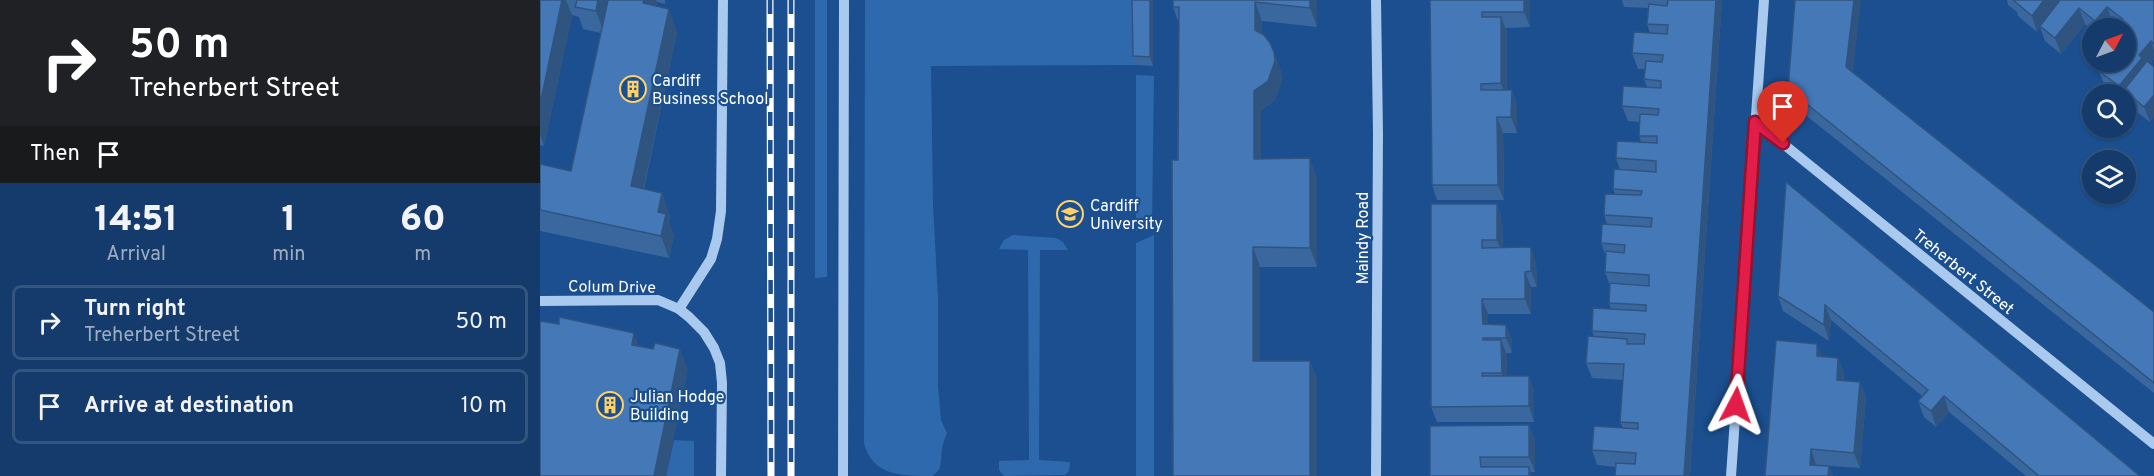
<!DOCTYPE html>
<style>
body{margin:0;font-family:Overpass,sans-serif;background:#1d4271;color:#f1f3f6;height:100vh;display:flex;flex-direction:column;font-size:22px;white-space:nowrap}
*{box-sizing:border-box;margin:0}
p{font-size:20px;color:#9dadc1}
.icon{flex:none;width:33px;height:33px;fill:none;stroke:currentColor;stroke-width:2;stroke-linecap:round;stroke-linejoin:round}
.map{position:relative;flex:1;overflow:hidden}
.sheet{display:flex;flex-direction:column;background:#143b6b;width:540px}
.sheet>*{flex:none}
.guide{background:#202124;color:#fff;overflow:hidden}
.needle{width:39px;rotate:49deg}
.buttons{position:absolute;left:1542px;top:18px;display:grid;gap:12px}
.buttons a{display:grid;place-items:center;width:54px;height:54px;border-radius:50%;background:#143b6b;box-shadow:0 2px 4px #0004,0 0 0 2px #33557e;font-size:30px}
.pin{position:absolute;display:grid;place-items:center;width:51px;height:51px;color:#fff;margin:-62px -26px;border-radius:50% 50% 50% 0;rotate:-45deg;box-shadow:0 0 6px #0007}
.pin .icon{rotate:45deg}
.me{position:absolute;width:66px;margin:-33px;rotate:4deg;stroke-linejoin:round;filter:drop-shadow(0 0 4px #0008)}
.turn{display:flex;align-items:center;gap:21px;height:126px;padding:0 30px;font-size:27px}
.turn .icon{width:78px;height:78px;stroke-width:2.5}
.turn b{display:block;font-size:42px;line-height:51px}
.then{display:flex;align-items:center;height:57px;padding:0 30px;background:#0003;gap:12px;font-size:22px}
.eta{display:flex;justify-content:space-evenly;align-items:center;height:102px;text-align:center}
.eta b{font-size:36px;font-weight:800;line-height:42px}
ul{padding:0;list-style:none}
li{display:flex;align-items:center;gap:18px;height:75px;margin:0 12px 9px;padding:0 18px;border:3px solid #33557e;border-radius:9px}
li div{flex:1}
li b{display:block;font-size:22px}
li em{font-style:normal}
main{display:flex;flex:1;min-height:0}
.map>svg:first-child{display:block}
</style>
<main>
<section class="sheet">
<div class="guide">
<div class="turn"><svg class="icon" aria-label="right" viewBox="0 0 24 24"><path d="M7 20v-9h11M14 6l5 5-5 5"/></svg><div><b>50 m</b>Treherbert Street</div></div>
<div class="then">Then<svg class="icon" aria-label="arrive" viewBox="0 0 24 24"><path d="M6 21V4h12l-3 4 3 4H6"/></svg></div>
</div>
<div class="eta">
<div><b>14:51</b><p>Arrival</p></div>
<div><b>1</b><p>min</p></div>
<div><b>60</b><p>m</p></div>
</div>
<ul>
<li><svg class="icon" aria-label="right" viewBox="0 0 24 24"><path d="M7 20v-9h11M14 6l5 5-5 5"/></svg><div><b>Turn right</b><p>Treherbert Street</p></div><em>50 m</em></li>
<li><svg class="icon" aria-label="arrive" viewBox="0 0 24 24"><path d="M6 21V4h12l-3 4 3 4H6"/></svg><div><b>Arrive at destination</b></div><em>10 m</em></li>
</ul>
</section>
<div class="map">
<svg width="1614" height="476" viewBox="0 0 1614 476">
<rect width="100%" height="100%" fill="#1b4f8f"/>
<g fill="#2e69ad">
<path d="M275 0H287V277L275 278Z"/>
<path d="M325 0H595L596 65 391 66 393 204 398 299V386L401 420 407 433C405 438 403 443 402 448 400 460 404 469 392 476 362 476 332 476 324 443Z"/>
<path d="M596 75 614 76 612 225 596 231Z"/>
<path d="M473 235 516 238 523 242 528 250H500L499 460 530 462 529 471 525 475 464 476 459 470V461L489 460 488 250 459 249 464 240Z"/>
<path d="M614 235V476H596V243Z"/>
<path d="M134 440 154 441V476H126Z"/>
</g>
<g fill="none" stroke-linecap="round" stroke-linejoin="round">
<g stroke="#a9c9ee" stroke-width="10">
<path d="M836 0 838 133 836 476"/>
<path d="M1215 121 1614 444"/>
<path d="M0 301 118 300 139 309 149 317 164 332 174 348 180 363 182 383 181 476"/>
<path d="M139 309 171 259 177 239 181 211 183 0"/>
<path d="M303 476 304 0"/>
<path d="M1191 476 1224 0"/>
</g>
<defs>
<g id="rail">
<path d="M230 0 231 476"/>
<path d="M251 0V476"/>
</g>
</defs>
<use href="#rail" stroke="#fff" stroke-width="7"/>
<use href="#rail" stroke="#1b4f8f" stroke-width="4.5" stroke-dasharray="14" stroke-linecap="butt"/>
</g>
<g fill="#3a679d">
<path d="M0 0H125V4L117 2 116 6 137 32 104 189 130 216 129 222 134 236 129 258 0 231V164L31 171 61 33 43 29 39 17 32 15 4 146 0 145Z"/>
<path d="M592 0H613V66L596 65 593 56Z"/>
<path d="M633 0H777V27L722 21V34L741 71 742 81 735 100 721 110V159L777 178V267H720V361H770L777 380 633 476 639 24 633 7Z"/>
<path d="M890 0H990V27L965 28 967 32V90H972L977 105V133H963L964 200H897L892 185Z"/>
<path d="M1082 0H1182L1150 476H1075L1076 467 1057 465 1052 450 1083 428 1080 422 1083 380 1052 378 1046 363 1054 337 1052 331 1071 309 1069 303 1070 286 1065 272 1066 257 1061 243 1067 224 1064 215 1075 194 1073 189 1080 170 1076 158 1101 142 1099 136V122L1088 121 1082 106 1107 87 1104 79 1105 69H1098L1092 53 1110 33 1107 24 1108 8 1084 7Z"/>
<path d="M1467 0H1614V59L1610 64 1614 67V117L1610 122 1589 106 1587 99 1586 100V94H1575L1565 86 1559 71 1586 62V28L1577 26 1573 22 1567 28H1552V30L1545 24 1521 54 1505 41 1500 27 1497 32 1478 16 1477 12 1468 5Z"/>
<path d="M1313 72 1614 312V393L1253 105 1248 89Z"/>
<path d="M1246 182 1600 476H1486L1409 412 1396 427 1384 417 1378 401 1382 396 1291 320 1289 341 1243 311 1238 296Z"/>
<path d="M891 204H957L962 219 963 247 996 263 997 287H991V314H948L947 322 948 324 966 325 972 340V353H966L967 376H989L994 392V422H897L891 407Z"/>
<path d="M1282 356 1298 358 1304 373V380L1320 382 1326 397 1320 468 1276 465 1289 466 1293 476H1225Z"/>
<path d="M989 425 995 441V472L890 476Z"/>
</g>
<g fill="#305480">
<path d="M22 0H26L32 15 4 146 0 134V105Z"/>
<path d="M58 0H69L64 33 56 11Z"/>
<path d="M104 0H116L117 2 111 26 103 3Z"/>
<path d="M610 0H613V66L610 57Z"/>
<path d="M770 0H777V27L770 8Z"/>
<path d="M984 0H990V27L984 12Z"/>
<path d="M1176 0H1182L1150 476H1144Z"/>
<path d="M1314 0H1321L1312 82 1306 67Z"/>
<path d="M1504 0H1522L1500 26V27L1497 32 1492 16Z"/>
<path d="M715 2 722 21V49L715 30Z"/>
<path d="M1567 7 1573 22 1567 28H1558L1555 21Z"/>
<path d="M1539 8 1545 24 1521 54 1515 38Z"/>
<path d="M129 9 137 32 99 209 91 186Z"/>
<path d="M961 17 967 32V99L961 83Z"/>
<path d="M1611 41 1614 51V59L1606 69 1584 90 1585 94H1582L1579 86 1599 55Z"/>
<path d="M734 52 741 71 742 81 735 100 721 110V179L714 159V91Z"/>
<path d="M972 90 977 105V133L971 117Z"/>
<path d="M1614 95V117L1610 122 1604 107Z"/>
<path d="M957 117 963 133 964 200 958 185Z"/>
<path d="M770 158 777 178V267L770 248Z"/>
<path d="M122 193 130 216 129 222 134 236 129 258 121 236 118 212Z"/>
<path d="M957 204 962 219 963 255 957 240Z"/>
<path d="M713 247 720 267V380L713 361Z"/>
<path d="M991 247 996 263 997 287 991 271Z"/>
<path d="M985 272 991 287V314L985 299Z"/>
<path d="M942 299 948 314V340L943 324Z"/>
<path d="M1285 305 1291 320 1289 341 1284 325Z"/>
<path d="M966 325 972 340V353L966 338Z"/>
<path d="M94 333 102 354 92 345Z"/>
<path d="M961 340 967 355V389L962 373Z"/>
<path d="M1277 344 1283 360 1277 356Z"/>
<path d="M140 349 148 370 126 476H114Z"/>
<path d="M1298 358 1304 373 1302 395 1297 380Z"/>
<path d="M770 361 777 380V476H770Z"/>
<path d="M989 376 994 392V422L989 406Z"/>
<path d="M1320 382 1326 397 1320 468 1314 453Z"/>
<path d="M1404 396 1409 412 1396 427 1391 411Z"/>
<path d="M989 425 995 441V472L989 457Z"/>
<path d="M1271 449 1276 465H1270Z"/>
<path d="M1289 466 1293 476H1288Z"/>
<path d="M989 467 992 476H989Z"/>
</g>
<g fill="#4478b7" stroke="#305480" stroke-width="1.5">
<path d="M0 0H22L0 105Z"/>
<path d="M37 0H58L56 11 35 7Z"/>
<path d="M68 0H104L103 3 129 9 91 186 122 193 118 212 126 214 121 236 0 210V164L31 171Z"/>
<path d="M592 0H610V57L593 56Z"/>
<path d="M633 0H770V8L715 2V30L724 35 730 43 734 52 735 61 728 81 714 91V159L770 158V248L713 247V361H770V476H633L632 160H638L639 7H633Z"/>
<path d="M890 0H984V12H942V17H961V83L941 84V90H972L971 117H957L958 185H892Z"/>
<path d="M1128 0H1176L1144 476H1075L1076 463 1095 464 1096 453 1052 450 1054 426 1098 429V423L1080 422 1084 364 1046 363 1048 336 1087 339V344H1104L1105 334 1052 331 1053 308 1106 311V305L1069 303 1070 283 1109 286V275L1065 272 1066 251 1084 253 1085 245 1061 243 1062 224 1111 227 1112 218 1064 215 1065 194 1101 195 1102 191 1073 189 1074 169 1116 172V161L1076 158 1077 141 1117 143V136H1099L1100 114 1118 115 1119 109 1082 106 1083 86 1121 88V81L1104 79 1106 61 1122 62 1123 55 1092 53 1094 32 1127 34 1128 25 1107 24 1109 4 1127 6Z"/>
<path d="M1255 0H1314L1306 67 1614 312V383L1248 89Z"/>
<path d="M1473 0H1504L1492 16Z"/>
<path d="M1520 0H1614V44L1611 41 1599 55 1602 58 1579 86 1559 71 1567 62H1586V28H1575L1583 19 1567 7 1555 21 1539 8 1515 38 1500 26Z"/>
<path d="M1607 61 1614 67V95L1604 107 1584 90Z"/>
<path d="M1246 182 1600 476H1499L1404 396 1391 411 1378 401 1388 390 1285 305 1284 325 1238 296Z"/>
<path d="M891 204H957V240H942V248L991 247V271L985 272V299H942V307L943 324 966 325V338H943V340H961L962 373H942V376H989V406L891 407Z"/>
<path d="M19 317 94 333 92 345 113 349 115 343 140 349 114 476H0V321L19 324Z"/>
<path d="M1236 340 1277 344V356L1298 358 1297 380 1320 382 1314 453 1271 449 1270 465 1289 466 1288 476H1225Z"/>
<path d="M989 425V457H940L941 467H989V476H890V426Z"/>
</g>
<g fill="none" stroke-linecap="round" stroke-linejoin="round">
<defs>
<path id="route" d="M1196 405 1215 122 1243 143"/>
</defs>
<use href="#route" stroke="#92132f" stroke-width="15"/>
<use href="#route" stroke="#e11d48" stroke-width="10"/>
</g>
<defs>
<symbol id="building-ring" viewBox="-11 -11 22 22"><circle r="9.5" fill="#1b4f8f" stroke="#ffd166" stroke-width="1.5"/><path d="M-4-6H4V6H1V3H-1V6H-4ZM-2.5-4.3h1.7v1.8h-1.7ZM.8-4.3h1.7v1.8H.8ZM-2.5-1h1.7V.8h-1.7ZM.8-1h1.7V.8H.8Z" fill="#ffd166"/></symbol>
<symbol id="university-ring" viewBox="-11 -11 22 22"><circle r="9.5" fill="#1b4f8f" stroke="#ffd166" stroke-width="1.5"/><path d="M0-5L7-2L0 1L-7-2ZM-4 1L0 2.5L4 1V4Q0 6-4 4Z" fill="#ffd166"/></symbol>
</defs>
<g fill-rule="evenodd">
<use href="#building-ring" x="78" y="74" width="30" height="30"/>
<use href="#university-ring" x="515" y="199" width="30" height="30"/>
<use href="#building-ring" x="55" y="390" width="30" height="30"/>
</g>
<g text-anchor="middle" stroke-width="4.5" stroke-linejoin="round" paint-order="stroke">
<g font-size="16" fill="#fff" stroke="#1b4f8f" text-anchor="start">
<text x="112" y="86">Cardiff<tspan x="112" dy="18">Business School</tspan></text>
<text x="550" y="211">Cardiff<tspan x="550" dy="18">University</tspan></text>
<text x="90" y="402">Julian Hodge<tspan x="90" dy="18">Building</tspan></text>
</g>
<g font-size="16" fill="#fff" stroke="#1b4f8f">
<text transform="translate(822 238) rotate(-90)" y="6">Maindy Road</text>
<text transform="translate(1424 271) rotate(39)" y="6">Treherbert Street</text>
<text transform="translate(72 286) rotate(1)" y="6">Colum Drive</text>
</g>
</g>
</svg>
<div class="buttons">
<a><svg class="needle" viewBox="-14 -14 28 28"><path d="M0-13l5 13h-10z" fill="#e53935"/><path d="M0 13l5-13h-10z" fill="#9dadc1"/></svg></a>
<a><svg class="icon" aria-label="search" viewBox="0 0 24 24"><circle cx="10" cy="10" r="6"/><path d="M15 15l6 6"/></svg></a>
<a><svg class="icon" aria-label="layers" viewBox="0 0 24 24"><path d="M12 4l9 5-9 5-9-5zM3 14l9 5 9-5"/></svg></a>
</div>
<div class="pin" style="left:1243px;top:143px;background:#d93025"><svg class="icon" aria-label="arrive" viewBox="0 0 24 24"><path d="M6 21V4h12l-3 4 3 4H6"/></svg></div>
<svg class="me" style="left:1196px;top:405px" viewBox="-20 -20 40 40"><path d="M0-17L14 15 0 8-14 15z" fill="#e11d48" stroke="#fff" stroke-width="4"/></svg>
</div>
</main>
